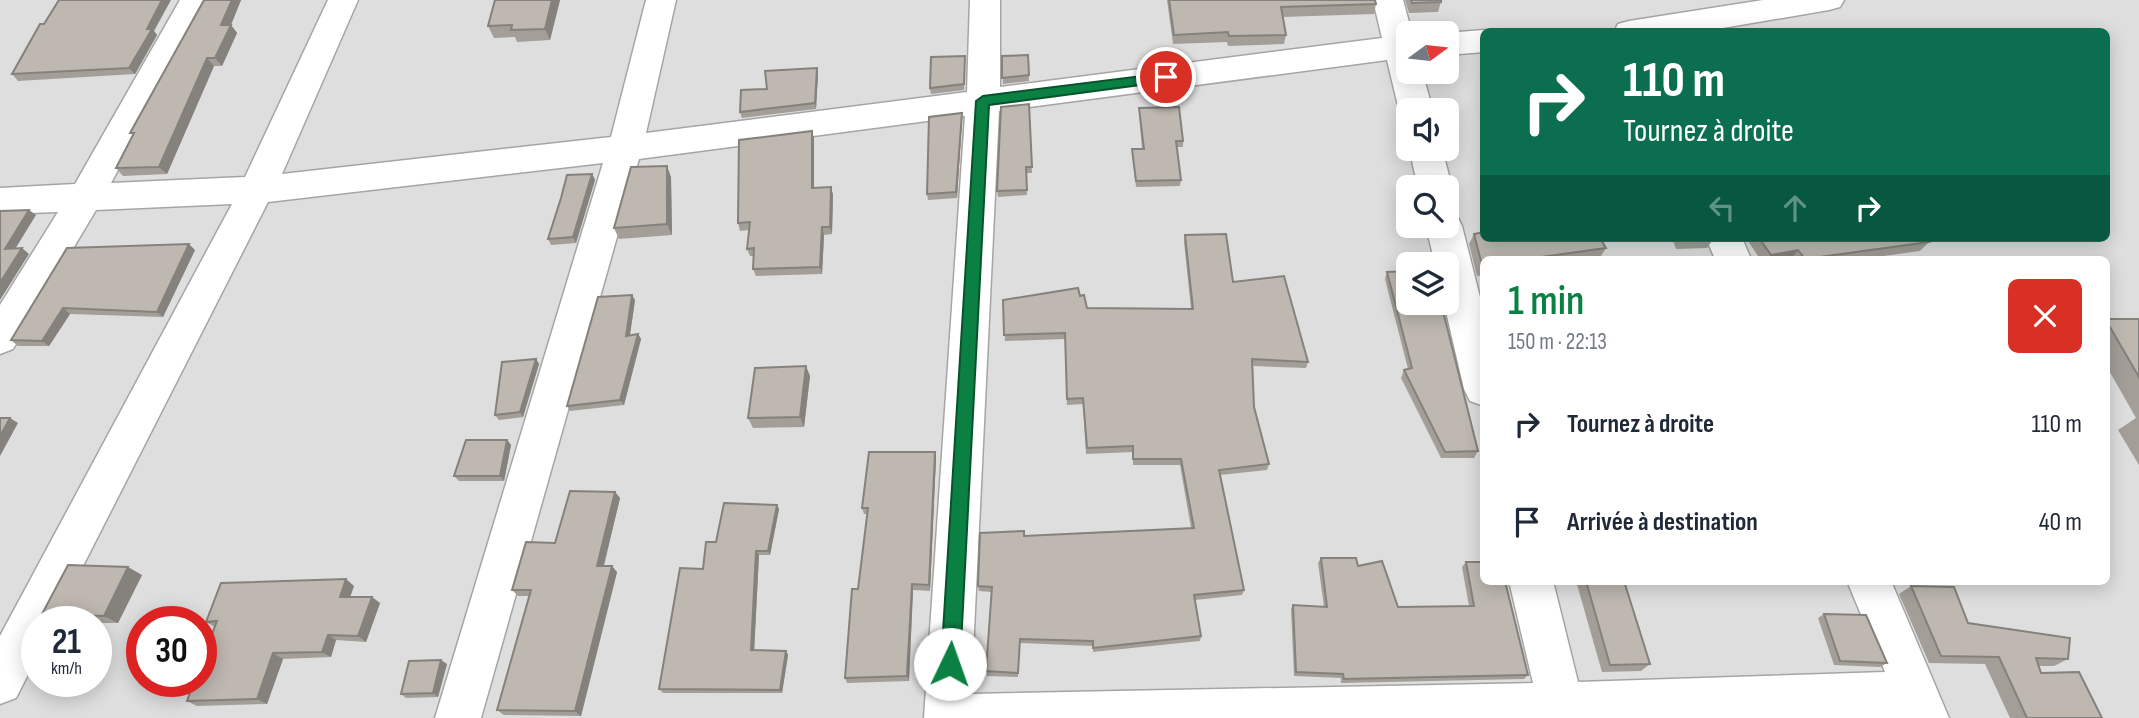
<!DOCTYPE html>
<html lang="fr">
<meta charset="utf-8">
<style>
body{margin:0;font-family:"Sofia Sans Condensed",sans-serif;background:#f6f6f7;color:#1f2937;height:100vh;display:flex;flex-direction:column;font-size:26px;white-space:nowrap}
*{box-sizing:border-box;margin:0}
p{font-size:23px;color:#747a83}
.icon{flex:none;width:38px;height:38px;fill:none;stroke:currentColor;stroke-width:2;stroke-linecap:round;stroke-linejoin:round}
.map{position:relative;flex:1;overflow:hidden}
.side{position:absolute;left:1480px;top:256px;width:630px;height:329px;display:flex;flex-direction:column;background:#fff;border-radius:10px;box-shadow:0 4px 18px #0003}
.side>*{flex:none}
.top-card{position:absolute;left:1480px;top:28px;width:630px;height:214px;border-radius:10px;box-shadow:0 4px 18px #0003;background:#0b6e4f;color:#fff;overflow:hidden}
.needle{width:46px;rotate:75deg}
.fabs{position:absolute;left:1396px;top:21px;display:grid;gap:14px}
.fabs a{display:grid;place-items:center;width:63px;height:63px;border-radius:10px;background:#fff;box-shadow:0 4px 18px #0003;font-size:35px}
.speed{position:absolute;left:21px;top:606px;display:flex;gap:14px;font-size:35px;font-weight:700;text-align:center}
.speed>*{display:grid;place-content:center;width:91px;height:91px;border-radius:50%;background:#fff;box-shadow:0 4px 18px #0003;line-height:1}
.speed small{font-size:18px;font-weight:400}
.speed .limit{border:10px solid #d22;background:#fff;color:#111}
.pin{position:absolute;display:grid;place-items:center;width:60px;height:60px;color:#fff;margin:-30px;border:4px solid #fff;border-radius:50%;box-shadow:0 2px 7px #0007}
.me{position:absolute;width:77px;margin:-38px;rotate:3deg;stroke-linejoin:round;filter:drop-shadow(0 0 5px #0008)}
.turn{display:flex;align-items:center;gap:24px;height:147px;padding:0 28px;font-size:32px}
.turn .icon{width:91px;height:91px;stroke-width:2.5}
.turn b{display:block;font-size:49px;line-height:60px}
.lanes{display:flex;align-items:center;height:66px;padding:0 28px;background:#0003;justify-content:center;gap:35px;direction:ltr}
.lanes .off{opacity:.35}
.round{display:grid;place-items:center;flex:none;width:74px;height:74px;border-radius:10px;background:#f6f6f7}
.headline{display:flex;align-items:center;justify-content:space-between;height:119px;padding:0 28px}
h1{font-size:42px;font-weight:600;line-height:52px;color:#0b8043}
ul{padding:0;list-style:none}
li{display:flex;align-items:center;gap:21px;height:98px;padding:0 28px}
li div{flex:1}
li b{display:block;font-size:26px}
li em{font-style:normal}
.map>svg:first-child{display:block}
</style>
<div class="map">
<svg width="2139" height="718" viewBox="0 0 2139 718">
<rect width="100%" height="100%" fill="#f1eee9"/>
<path fill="#dfdede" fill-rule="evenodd" d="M0 0H2139V718H0ZM1484 32H2107V238H1484ZM1409 33H1447V72H1409ZM1409 110H1447V149H1409ZM1409 187H1447V226H1409ZM1484 259H2107V581H1484ZM1409 264H1447V303H1409ZM37 621H96V681H37ZM142 621H201V681H142Z"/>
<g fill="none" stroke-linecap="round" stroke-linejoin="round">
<defs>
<g id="street">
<path d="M180 0H210L111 183 245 177 328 0H358L282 174 611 137 646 0H676L646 133 967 92 970 0H1000V87L1382 38 1373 0H1403L1412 33H1409V72H1422L1433 110H1409V120L1404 118 1399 110 1387 60 999 111 971 694 1533 683 1509 581H1553L1578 682 1885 672 1847 581H1891L1949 718H924L965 116 639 159 481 718H435L603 163 268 202 55 621H37V657L16 698 0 704V636L232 204 96 210 13 349 0 354V305L58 212 0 214V188L75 184Z"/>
<path d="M1763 0H1844L1840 7 1829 10 1699 32H1614L1618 24 1629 21Z"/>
<path d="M1484 30 1489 32H1484V52L1447 55 1446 33Z"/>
<path d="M1409 148 1442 149 1452 187 1447 196V187H1418Z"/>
<path d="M1447 213 1457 216 1462 226 1484 313V406L1470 401 1464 389 1444 303H1447V264H1435L1426 226H1447Z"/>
<path d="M1706 238H1742L1751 259H1715Z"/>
</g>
</defs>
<use href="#street" stroke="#a5a5a5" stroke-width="3"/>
<use href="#street" fill="#fff" fill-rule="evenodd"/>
</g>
<g fill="#a39e98">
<path d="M204 0H241L231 25 237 33 222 66H214L167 174 123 176 116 168 133 135 130 133Z"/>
<path d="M560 0 550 40 517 42 515 37 494 38 488 26Z"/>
<path d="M1167 0H1375L1376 4 1374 14 1282 17 1286 35 1284 44 1228 46 1227 42 1173 44Z"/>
<path d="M1405 0H1441V2L1438 12 1409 13Z"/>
<path d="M154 31 157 35 135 74 18 81 12 74Z"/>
<path d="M1028 55 1029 81 1003 84 1002 56Z"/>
<path d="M965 56 964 90 931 94 930 88Z"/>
<path d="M818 74 816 109 742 118 740 112 767 89Z"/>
<path d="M1029 104 1032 173H1026L1027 195 998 197 997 191Z"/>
<path d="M1139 108 1183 141V147H1177L1181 180 1180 186 1136 187 1132 155V149H1142L1139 114Z"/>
<path d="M962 113V119L957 198 928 200 927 194Z"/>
<path d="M814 138V188L831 187 833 195 832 234 824 235 822 274 756 276 753 269 754 256H750L747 249 749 230 740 231 738 223Z"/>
<path d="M592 174 595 180 576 243 551 245 548 239Z"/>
<path d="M671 177 672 235 619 239 614 228Z"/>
<path d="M1474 234 1606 248 1599 259H1484V275L1477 276 1469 244Z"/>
<path d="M1185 235 1233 282 1308 362 1306 368 1253 366 1254 407 1269 464 1267 470 1220 475 1244 590 1242 595 1195 600 1201 636 1200 641 1093 652V646L1020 643 1018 677 987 676 986 671 991 592 979 591 978 586 1024 536 1191 528 1180 465H1133V452L1086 454 1083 404 1067 405 1065 339 1005 341 1003 300 1080 296 1087 308 1191 309 1184 242Z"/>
<path d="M1672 238H1714L1707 248 1676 249Z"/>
<path d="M1746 238H1926L1929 242 1920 251 1861 259H1760Z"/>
<path d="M67 248 195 250 163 317 70 314 49 346H18L11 340Z"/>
<path d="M1387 272 1478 451 1474 458H1441L1401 378 1404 370 1408 369 1385 279Z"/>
<path d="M635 300 630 335 638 334 641 339 624 405 570 411 567 406Z"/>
<path d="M2107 319H2139V465L2118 430 2136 418 2107 367Z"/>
<path d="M536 359 539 364 523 417 499 420 495 415Z"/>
<path d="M810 376 804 427 753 428 748 418Z"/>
<path d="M507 440 511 445 504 481H459L454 476Z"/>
<path d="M935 452 936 458 930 591 913 590 909 681 847 683 845 678 858 589 867 514H864L862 508Z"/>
<path d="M615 492 620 498 604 566 617 572 581 716 504 715 497 710 529 596H518L512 590 555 543Z"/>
<path d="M777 505 779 509 770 555H759L754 650 786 651 788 655 782 693H663L659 689 703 569 716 542Z"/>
<path d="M1321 558 1358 566 1398 607 1469 606 1462 567 1466 562 1528 675 1524 679 1341 683V678L1294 676 1291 609 1293 605 1324 607 1318 563Z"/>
<path d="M142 575 118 623H96V621H56L42 614Z"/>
<path d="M1576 581H1624L1650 664 1641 671 1602 672Z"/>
<path d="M354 586 350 597 380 603 366 642 336 640 331 657 283 659 267 704 197 706 187 701 215 627 206 622Z"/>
<path d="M1911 586 1968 623 2068 659 2054 666H2039L2041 673 2102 718H2010L1985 664 1929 663 1899 594Z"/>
<path d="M1824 614 1887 663 1880 667 1834 665 1818 618Z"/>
<path d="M447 664 438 697 406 698 401 694Z"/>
</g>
<g fill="#85817c">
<path d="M162 0H171L154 31 157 35 135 74 129 68 147 29Z"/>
<path d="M232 0H241L230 27 231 25 237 33 222 66 215 58 221 25Z"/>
<path d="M552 0H560L550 40 545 29Z"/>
<path d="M207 58 214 66 167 174 159 167Z"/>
<path d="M817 68 818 74 816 109 815 103Z"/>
<path d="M962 113V119L957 198 956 192Z"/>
<path d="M812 131 814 138V196L812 188Z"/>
<path d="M667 166 671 177 672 235 667 224Z"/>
<path d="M592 174 595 180 576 243 573 237Z"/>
<path d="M831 187 833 195 832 234 830 227Z"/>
<path d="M29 210 36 215 12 254 5 249Z"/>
<path d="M822 227 824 235 822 274 820 267Z"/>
<path d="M189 244 195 250 163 317 157 312Z"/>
<path d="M22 248 29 254 0 300V283Z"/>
<path d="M1798 250 1791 259H1767L1771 255Z"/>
<path d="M632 295 635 300 629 341 626 336Z"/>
<path d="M63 308 70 314 49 346 42 341Z"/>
<path d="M638 334 641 339 624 405 620 400Z"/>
<path d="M536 359 539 364 523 417 520 412Z"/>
<path d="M806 366 810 376 804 427 800 417Z"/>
<path d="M10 418 18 423 0 456V436Z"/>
<path d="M507 440 511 445 504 481 500 476Z"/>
<path d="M935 452 936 458 930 591 929 585Z"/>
<path d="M615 492 620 498 602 572 597 566Z"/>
<path d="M777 505 779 509 770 555 768 551Z"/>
<path d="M756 551 759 555 754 654 751 650Z"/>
<path d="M612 566 617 572 581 716 575 711Z"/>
<path d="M128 567 142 575 118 623 104 616Z"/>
<path d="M346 579 354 586 348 603 340 597Z"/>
<path d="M912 584 913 590 909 681 907 676Z"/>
<path d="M372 597 380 603 366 642 358 636Z"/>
<path d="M328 635 336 640 331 657 322 652Z"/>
<path d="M786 651 788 655 782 693 780 690Z"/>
<path d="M273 653 283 659 267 704 257 699Z"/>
<path d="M441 660 447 664 438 697 433 693Z"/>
</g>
<g fill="#beb8b1" stroke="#85817c" stroke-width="2">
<path d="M59 0H162L147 29H152L129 68 12 74 40 24H44Z"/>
<path d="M204 0H232L221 25H231L215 58H207L159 167 116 168 134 133H130Z"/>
<path d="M495 0H552L545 29 511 30 512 25 488 26Z"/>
<path d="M1169 0H1375L1376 4 1281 7 1286 35 1229 36 1228 32 1174 35Z"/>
<path d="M1411 0H1441V2L1412 3Z"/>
<path d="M1028 55 1029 75 1002 78V56Z"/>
<path d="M965 56 964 84 930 88 931 57Z"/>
<path d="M817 68 815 103 740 112 741 90 767 89 765 71Z"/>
<path d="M1029 104 1032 167H1026L1027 190 997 191 1001 107Z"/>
<path d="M1179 107 1183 141H1176L1181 180 1136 181 1132 149H1144L1139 108Z"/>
<path d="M962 113 956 192 927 194 929 117Z"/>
<path d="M812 131V188L831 187 830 227H822L820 267 753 269 754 248 747 249 750 222 738 223 739 140Z"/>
<path d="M667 166V224L614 228 631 167Z"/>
<path d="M592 174 573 237 548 239 561 198 567 175Z"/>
<path d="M29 210 5 249 22 248 0 283V211Z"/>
<path d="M1484 232V238H1600L1606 248 1527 259H1484V265H1482L1474 234Z"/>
<path d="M1226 234 1233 282 1284 276 1308 362 1252 359 1254 407 1269 464 1219 470 1244 590 1194 595 1201 636 1093 648V641L1020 639 1018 673 986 671 992 587 978 586 980 533 1024 531V536L1194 528 1181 459H1133V446L1087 448 1083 398 1067 399 1065 333 1004 335 1003 300 1078 288 1080 296 1084 295 1087 308 1193 309 1185 235Z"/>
<path d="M1759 238H1926L1929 242 1805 259 1798 250 1771 255Z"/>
<path d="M189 244 157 312 63 308 42 341 11 340 67 248Z"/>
<path d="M1409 271V303H1441L1478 451 1445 452 1404 370 1412 368 1387 272Z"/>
<path d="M632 295 626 336 638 334 620 400 567 406 598 297Z"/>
<path d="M2107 319H2139V377L2107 322Z"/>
<path d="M536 359 520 412 495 415 502 362Z"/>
<path d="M806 366 800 417 748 418 755 368Z"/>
<path d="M0 418H10L0 436Z"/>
<path d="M466 440H507L500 476H454Z"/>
<path d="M869 452H935L929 585 912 584 907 676 845 678 852 589H858L868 508H862Z"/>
<path d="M570 491 615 492 597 566H612L575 711 497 710 531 590H512L526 542 555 543Z"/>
<path d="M724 503 777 505 768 551H756L751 650 786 651 780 690 659 689 680 568 703 569 706 542H716Z"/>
<path d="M1321 558H1356L1358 566 1382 561 1398 607 1474 606 1466 562H1484V581H1505L1528 675 1344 679 1343 674 1296 672 1293 605 1327 607Z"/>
<path d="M68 565 128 567 104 616 42 614Z"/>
<path d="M346 579 340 597H372L358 636 328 635 322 652 273 653 257 699 187 701 194 681H201V663L217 621 206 622 221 583Z"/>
<path d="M1586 581H1624L1650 664 1610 665Z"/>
<path d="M1911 586 1954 587 1968 623 2070 638 2068 659 2036 658 2041 673 2079 672 2102 718H2027L1999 657 1941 656Z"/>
<path d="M1824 614 1866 615 1887 663 1840 661Z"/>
<path d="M441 660 433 693 401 694 409 661Z"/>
</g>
<path fill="#0b8043" stroke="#07532c" stroke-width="2" d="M1166 73 1172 77 1170 81 989 105 960 664 957 671 950 673 944 671 941 664 976 101 983 96Z"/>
</svg>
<div class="fabs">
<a><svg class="needle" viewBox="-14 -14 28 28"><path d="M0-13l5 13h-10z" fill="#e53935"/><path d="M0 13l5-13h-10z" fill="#747a83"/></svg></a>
<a><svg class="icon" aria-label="sound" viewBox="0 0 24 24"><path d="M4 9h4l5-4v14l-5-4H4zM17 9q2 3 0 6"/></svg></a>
<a><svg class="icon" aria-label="search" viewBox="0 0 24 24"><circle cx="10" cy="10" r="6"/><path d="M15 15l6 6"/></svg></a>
<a><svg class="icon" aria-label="layers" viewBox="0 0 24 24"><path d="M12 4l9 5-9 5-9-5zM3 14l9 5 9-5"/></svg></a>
</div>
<div class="speed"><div>21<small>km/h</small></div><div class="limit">30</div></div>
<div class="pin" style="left:1166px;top:77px;background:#d93025"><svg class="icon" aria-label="arrive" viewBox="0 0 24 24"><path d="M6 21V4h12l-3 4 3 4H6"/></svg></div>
<svg class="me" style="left:950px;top:664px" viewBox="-20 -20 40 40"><circle r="19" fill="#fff"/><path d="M0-13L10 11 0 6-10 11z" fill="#0b8043"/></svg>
<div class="top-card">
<div class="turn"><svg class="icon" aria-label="right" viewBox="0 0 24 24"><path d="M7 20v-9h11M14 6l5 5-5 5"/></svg><div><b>110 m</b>Tournez à droite</div></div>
<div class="lanes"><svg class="icon off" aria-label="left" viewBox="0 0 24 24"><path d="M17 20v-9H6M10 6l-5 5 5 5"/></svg><svg class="icon off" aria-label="ahead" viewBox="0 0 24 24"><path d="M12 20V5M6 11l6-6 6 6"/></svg><svg class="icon" aria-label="right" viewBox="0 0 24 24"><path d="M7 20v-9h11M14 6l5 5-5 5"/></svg></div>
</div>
<section class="side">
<div class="headline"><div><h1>1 min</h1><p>150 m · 22:13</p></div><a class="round" style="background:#d93025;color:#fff"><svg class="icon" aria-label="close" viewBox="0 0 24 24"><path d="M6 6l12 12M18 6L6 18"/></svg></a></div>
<ul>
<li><svg class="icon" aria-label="right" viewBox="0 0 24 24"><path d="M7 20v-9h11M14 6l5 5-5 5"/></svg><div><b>Tournez à droite</b></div><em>110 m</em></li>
<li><svg class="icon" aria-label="arrive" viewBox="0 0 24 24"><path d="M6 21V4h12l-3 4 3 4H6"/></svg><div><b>Arrivée à destination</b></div><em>40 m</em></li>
</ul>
</section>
</div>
